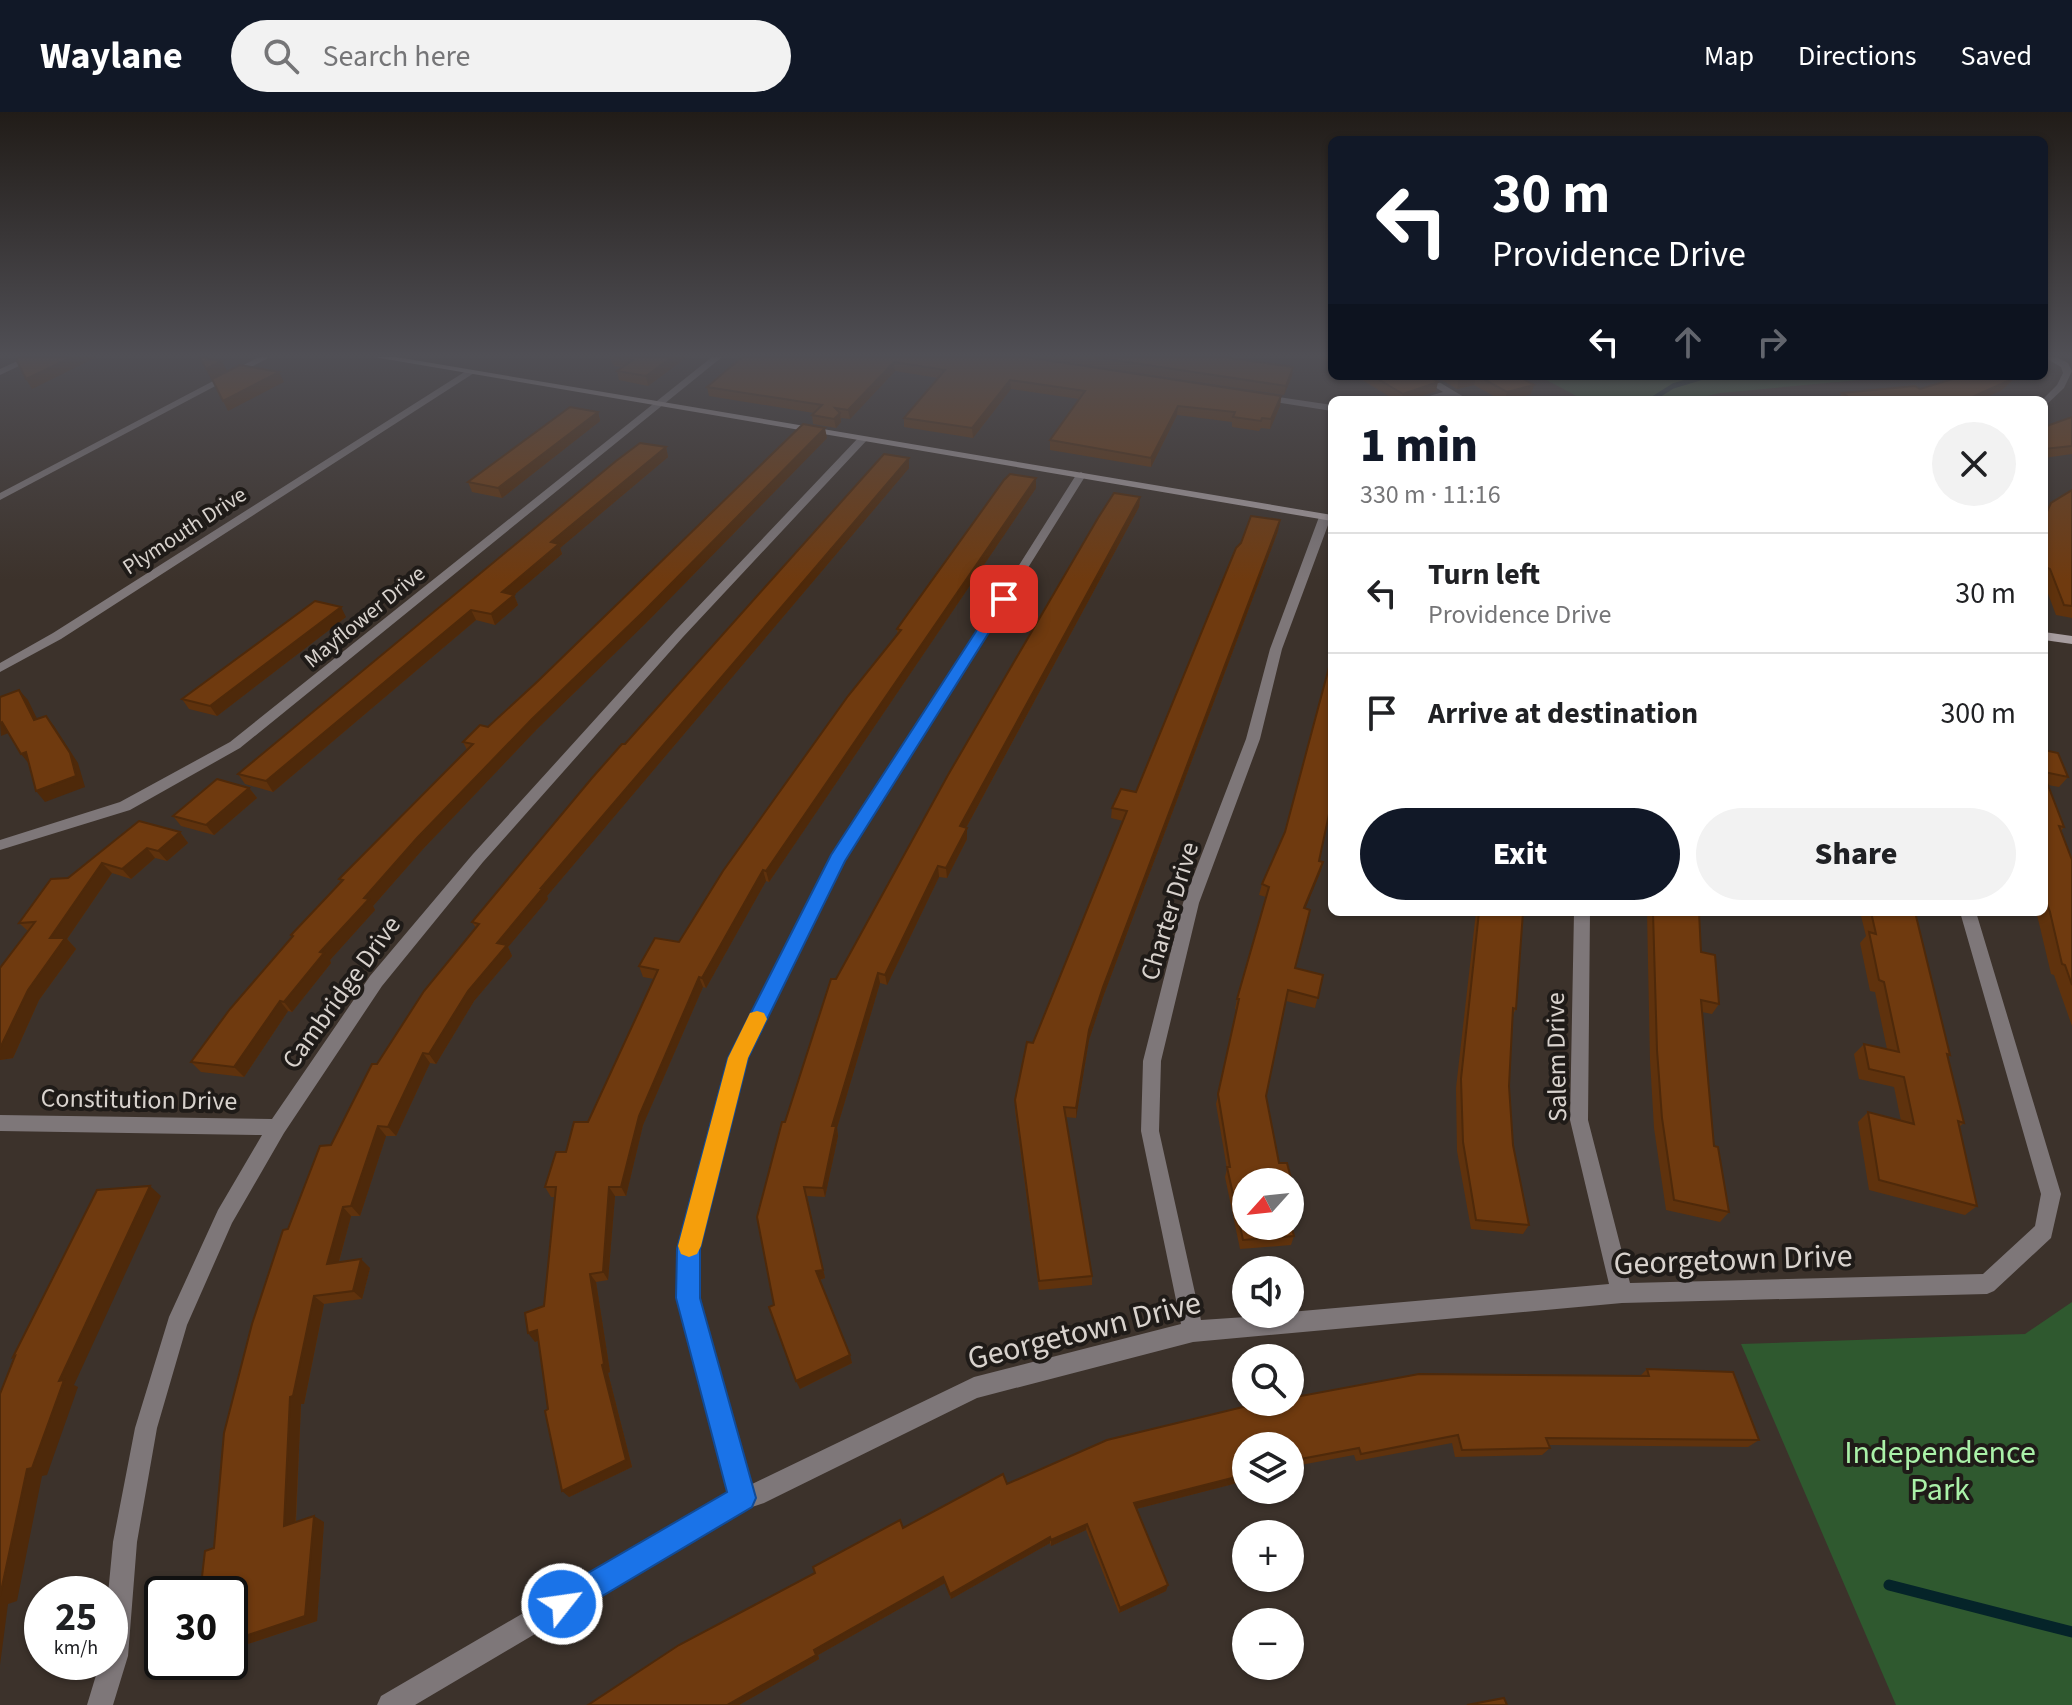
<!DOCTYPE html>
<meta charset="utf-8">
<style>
body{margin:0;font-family:"Source Sans 3",sans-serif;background:#f2f2f2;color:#202124;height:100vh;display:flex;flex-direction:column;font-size:30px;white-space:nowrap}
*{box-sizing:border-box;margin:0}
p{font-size:26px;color:#757577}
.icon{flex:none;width:44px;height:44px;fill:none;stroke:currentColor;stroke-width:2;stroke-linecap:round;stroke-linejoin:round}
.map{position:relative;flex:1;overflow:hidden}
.sheet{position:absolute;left:1328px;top:284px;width:720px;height:520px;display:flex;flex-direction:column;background:#fff;border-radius:12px;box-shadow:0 2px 6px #0004}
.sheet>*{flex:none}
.guide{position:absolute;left:1328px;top:24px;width:720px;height:244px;border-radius:12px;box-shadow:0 2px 6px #0004;background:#111827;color:#fff;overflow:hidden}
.needle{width:52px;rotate:243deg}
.tools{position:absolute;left:1232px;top:1056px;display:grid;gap:16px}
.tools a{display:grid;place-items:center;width:72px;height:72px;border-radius:50%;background:#fff;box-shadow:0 2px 6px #0004;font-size:40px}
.speed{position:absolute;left:24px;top:1464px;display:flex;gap:16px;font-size:40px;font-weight:700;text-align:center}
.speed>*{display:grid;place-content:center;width:104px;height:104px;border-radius:50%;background:#fff;box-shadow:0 2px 6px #0004;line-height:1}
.speed small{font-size:20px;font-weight:400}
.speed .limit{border:4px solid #111;border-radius:12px;background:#fff;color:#111}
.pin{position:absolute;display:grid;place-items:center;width:68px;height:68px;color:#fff;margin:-34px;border-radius:16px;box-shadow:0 4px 12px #0006}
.me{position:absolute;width:88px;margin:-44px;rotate:60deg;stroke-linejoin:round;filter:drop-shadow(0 0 6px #0008)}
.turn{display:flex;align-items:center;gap:28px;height:168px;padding:0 32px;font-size:36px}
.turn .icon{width:104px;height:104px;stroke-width:2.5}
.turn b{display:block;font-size:56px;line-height:68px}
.lanes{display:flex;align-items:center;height:76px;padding:0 32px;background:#0003;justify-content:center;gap:40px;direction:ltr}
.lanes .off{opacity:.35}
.round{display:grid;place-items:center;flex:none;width:84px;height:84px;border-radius:42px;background:#f2f2f2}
.overview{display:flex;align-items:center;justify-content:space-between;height:136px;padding:0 32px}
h1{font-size:48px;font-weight:800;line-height:60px;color:#111827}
.cta{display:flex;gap:16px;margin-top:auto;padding:16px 32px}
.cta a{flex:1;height:92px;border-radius:48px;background:#111827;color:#fff;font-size:32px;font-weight:800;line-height:92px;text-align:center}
.cta a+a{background:#f2f2f2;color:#202124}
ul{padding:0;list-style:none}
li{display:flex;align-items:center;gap:24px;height:120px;padding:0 32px;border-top:2px solid #e0e0e0}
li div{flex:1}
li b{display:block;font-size:30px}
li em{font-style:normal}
header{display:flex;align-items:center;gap:48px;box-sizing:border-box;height:112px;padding:0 40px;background:#111827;color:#fff}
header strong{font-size:38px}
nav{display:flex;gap:44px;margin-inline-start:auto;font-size:28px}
.search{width:560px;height:72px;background:#f2f2f2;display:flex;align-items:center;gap:20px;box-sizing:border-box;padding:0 28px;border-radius:44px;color:#757577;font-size:30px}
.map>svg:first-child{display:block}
</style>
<header>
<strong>Waylane</strong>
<div class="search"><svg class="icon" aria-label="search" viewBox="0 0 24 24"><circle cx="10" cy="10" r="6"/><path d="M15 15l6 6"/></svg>Search here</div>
<nav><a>Map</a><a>Directions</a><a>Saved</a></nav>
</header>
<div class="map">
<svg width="2072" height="1593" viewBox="0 0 2072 1593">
<rect width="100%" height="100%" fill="#3c322b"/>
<g fill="#2f592f">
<path d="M1539 264H1902L1720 281 1689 288H1584Z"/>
<path d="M2072 1190V1593H1896L1741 1232 2025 1222Z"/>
</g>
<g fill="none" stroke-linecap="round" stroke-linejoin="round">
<path stroke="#052429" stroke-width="5" d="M1651 288 1673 274 1706 264"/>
<path stroke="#052429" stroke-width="11" d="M1889 1473 2072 1520"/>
<g fill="#7e7779" fill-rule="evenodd">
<path d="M26 245H38L0 263V257Z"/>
<path d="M259 245H270L0 388V381Z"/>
<path d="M712 245H722L240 636 130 698 0 738V728L120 690 230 630Z"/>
<path d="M2044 245H2056L2068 251 2072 259 2064 276 2044 295 2042 288 2057 273 2063 261 2061 255Z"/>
<path d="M466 259 474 261 61 527 0 560V551L53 521Z"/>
<path d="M1417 264H1429L1469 288H1457L1450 284 1416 288 1443 280Z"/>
<path d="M1258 282 1332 293V299L1255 287V283Z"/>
<path d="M859 325 868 327 683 525 483 750 382 874 284 1021 232 1111 187 1213 157 1316 137 1430 128 1544 113 1593H87L100 1550H110L108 1482 113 1430 135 1316 169 1205 218 1098 262 1023 0 1019V1003L272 1007 370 864 473 742 675 519Z"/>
<path d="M1081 360 1086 363 844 750 747 946 699 1137 698 1186 750 1373 974 1265 1181 1212 1141 1019 1143 949 1183 791 1246 627 1270 537 1319 405 1325 402 1331 405 1282 537 1260 627 1199 791 1161 949 1159 1019 1201 1208 1290 1202V1200L1609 1172 1570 1008 1574 800H1590L1588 1008 1630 1171 1983 1162 2035 1114 2041 1082 1960 800H1976L2061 1082 2051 1126 1994 1179 1987 1182 1622 1191 1193 1230 977 1286 764 1391 746 1397 415 1593H377L381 1584 729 1381 678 1186 679 1137 729 946 832 744 935 586 1076 363Z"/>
</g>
<g fill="#a79d9f" fill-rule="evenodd">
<path d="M374 245H396L1332 403V409Z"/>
<path d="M2044 520 2072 524V532L2044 528Z"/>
</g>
</g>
<g fill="#5f320d">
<path d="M609 245H687L648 274 619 268 617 259 622 255 614 254Z"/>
<path d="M742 245H1026L1281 284 1280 294 1270 317 1261 316 1259 319 1232 315V310L1177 303 1151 355 1050 338V328L1079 287 1011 277 973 326 904 315V306L938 266 895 259 850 307 841 306V310L836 316 813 312 812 303 814 301 709 284 707 275Z"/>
<path d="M1032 245H1225L1292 264 1284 283Z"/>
<path d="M1317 245H1332V252Z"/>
<path d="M1356 264H1429L1436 279 1410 288H1395Z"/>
<path d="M1435 264H1518L1531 282 1510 288H1501L1474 273 1457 277Z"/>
<path d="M1963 264H2017L2002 278 1980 288H1838L1842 281 1920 277Z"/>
<path d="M598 300 600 309 502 386 472 380 468 370Z"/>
<path d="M2072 305V342L2044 346V315Z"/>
<path d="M827 326 647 510 537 617 423 737 373 794 375 798 330 848 331 851 292 900 288 899 244 965 201 960 191 950 292 825 291 823 341 771 339 767 467 638 463 630 488 615Z"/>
<path d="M666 335 668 345 560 436 562 442 514 483 518 493 495 513 476 508 273 680 245 672 238 662Z"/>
<path d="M909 346V356L547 784 548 787 508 835 512 844 474 889 436 952 430 951 396 1024H386L360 1104H351L339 1150 370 1156 362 1187 324 1192 304 1292H301L296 1410H324L317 1509 230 1538V1482L214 1436 288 1117 331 1033 377 952 476 816 472 810 625 632Z"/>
<path d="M1036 376 769 770 766 769 706 876 703 875 643 1013 626 1084H615L608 1168 596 1170 610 1260 608 1261 632 1355 569 1385 548 1297 539 1228 535 1230 544 1194 556 1085H551L545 1075 566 1040 588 1010 654 867 643 865 639 854 679 830 898 522 897 517Z"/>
<path d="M2072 378V506L2056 503 2044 471V401L2051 391Z"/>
<path d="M1140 385 1139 395 966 716 967 727 947 766 939 765 887 873 880 871 837 1016 838 1024 825 1085 807 1084 825 1166 820 1168 852 1251 800 1277 774 1193 785 1010 836 867Z"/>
<path d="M1278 419 1103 885 1089 928 1076 1006 1065 1005 1092 1164V1173L1039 1178 1015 998V988L1033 931 1123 709 1111 706 1112 696 1136 680Z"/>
<path d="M346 505 217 604 189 597 182 587Z"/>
<path d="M1332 544V688L1319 749 1323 750 1320 761 1305 796 1310 798 1295 856 1323 863 1315 896 1286 889 1266 984 1279 1051H1287L1299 1097 1295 1106H1290V1070H1246V1114H1290V1109L1294 1124 1291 1133 1240 1137 1225 1065 1227 1057 1216 992 1237 897H1235L1237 887 1266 785 1259 783 1262 772 1285 720Z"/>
<path d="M2044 638 2068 665 2059 675 2048 673 2064 715 2061 719 2072 748V914L2054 863 2051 862 2039 811 2036 800H2044Z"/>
<path d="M249 676 257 686 214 723 181 714 173 704Z"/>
<path d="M139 709 180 720 188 731 167 749 155 746 131 767 112 761 67 827 76 837 39 888 13 946 0 948V856L28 819 19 811 68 766Z"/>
<path d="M1476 800H1523L1516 897 1512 904 1509 974 1513 1033 1529 1113 1523 1122 1471 1117 1457 1039 1456 976Z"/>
<path d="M1647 800H1699L1701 840 1719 892 1712 902 1702 900 1714 1034 1729 1100 1720 1110 1666 1098 1654 1016 1650 948Z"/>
<path d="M1860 800H1915L1950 943 1948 945 1964 1011 1959 1015 1977 1094 1965 1103 1869 1078 1858 1010 1868 1000 1901 1009 1894 975 1859 967 1854 942 1864 932 1887 937 1875 880 1870 879 1860 831 1866 824Z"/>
<path d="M1647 1257 1759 1328 1748 1335 1549 1333 1550 1336 1542 1343 1455 1345 1452 1331 1356 1349 1354 1343 1290 1355V1334H1246V1364L1239 1365 1237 1371 1136 1397 1166 1479 1119 1501 1086 1418 1051 1434 1050 1431 951 1487 945 1471 818 1543 819 1547 739 1593H588L903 1416 1007 1372 1640 1264Z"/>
</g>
<g fill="#4e290a">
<path d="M72 245H97L32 277 26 267Z"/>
<path d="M672 245H687L648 274 646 264Z"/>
<path d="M222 249 227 259 211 267 206 257Z"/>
<path d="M894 250 895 259 850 307 848 298Z"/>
<path d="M1293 255 1292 264 1284 283 1286 274Z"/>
<path d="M279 260 284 270 228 299 223 289Z"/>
<path d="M1474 264H1476L1474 273 1457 277 1459 268Z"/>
<path d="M2013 264H2017L2002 278 1980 288H1952Z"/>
<path d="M1010 268 1011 277 973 326 972 316Z"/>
<path d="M1438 270 1436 279 1410 288H1401L1403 282Z"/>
<path d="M1534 273 1531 282 1510 288H1505L1507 280Z"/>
<path d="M1281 284 1280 294 1270 317 1271 307Z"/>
<path d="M1178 294 1177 303 1151 355V346Z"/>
<path d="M598 300 600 309 502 386 498 376Z"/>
<path d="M840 301 841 310 836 316 834 307Z"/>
<path d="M825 316 827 326 647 510 537 617 423 737 373 794 375 798 330 848 331 851 292 900 284 890 320 840 364 786 417 726 532 607Z"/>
<path d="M666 335 668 345 560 436 562 442 514 483 518 493 495 513 491 502 502 480 551 430Z"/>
<path d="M909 346V356L547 784 548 787 508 835 512 844 474 889 436 952 429 942 497 831 541 776Z"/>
<path d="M1036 366V376L769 770 766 759Z"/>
<path d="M1140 385 1139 395 961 725 960 714Z"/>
<path d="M1280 408 1278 419 1103 885 1089 928 1076 1006V996L1089 918 1103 875Z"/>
<path d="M341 495 346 505 217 604 210 594Z"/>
<path d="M471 498 476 508 273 680 266 669Z"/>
<path d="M19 578 28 588 43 619 34 608Z"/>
<path d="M46 604 54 614 78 651 85 675 45 690 36 679Z"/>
<path d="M2 610 11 620 1 624 0 611Z"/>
<path d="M26 640 30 653 21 642Z"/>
<path d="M249 676 257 686 214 723 206 713Z"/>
<path d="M967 716V727L947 766 946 756Z"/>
<path d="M180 720 188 731 167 749 158 739Z"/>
<path d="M147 736 155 746 131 767 122 757Z"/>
<path d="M1323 750 1320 761 1301 807 1304 796Z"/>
<path d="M102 751 112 761 67 827 76 837 39 888 13 946 0 948V936L50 826Z"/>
<path d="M938 754 939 765 887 873 885 863Z"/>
<path d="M763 758 766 769 706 876 702 866Z"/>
<path d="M878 861 880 871 837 1016 838 1024 825 1085 823 1076 832 1014Z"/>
<path d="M699 865 703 875 643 1013 626 1084 621 1075 639 1004Z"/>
<path d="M280 889 288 899 244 965 234 955Z"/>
<path d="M423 941 430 951 396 1024 388 1015Z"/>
<path d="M378 1014 386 1024 360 1104 351 1094Z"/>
<path d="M150 1074 161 1084 74 1273 78 1275 47 1363 42 1364 17 1489 8 1492 0 1553V1484L27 1357 59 1269Z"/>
<path d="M609 1075 615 1084 608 1168 603 1160Z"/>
<path d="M804 1075 825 1166 819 1168 816 1159Z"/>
<path d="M343 1095 351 1104 336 1160 327 1152Z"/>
<path d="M361 1147 370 1156 362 1187 353 1179Z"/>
<path d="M590 1162 596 1170 610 1260 608 1261 632 1355 569 1385 562 1379 602 1253Z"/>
<path d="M314 1184 324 1192 304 1292H301L295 1420 284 1414 290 1285Z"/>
<path d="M537 1218 544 1226 535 1230 528 1221Z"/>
<path d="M850 1243 852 1251 800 1277 796 1269Z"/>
<path d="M1240 1364 1237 1371 1132 1398 1134 1391Z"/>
<path d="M314 1404 324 1410 317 1509 230 1538V1529Z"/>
<path d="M1087 1412 1086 1418 1051 1434V1428Z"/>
<path d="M1050 1425V1431L951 1487 950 1482Z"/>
<path d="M943 1465 945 1471 818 1543 819 1547 739 1593H727L814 1538Z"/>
<path d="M1168 1473 1166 1479 1119 1501 1120 1496Z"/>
</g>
<g fill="#6f3a0f" stroke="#4e290a" stroke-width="2">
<path d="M19 245H72L26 267 16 247Z"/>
<path d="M200 245 222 249 206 257Z"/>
<path d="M614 245H672L646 264 617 259 633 248Z"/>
<path d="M742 245H1026L1281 284 1271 307 1262 306 1261 309 1233 305 1235 300 1178 294 1151 346 1050 328 1085 279 1010 268 972 316 904 306 945 258 894 250 848 298 835 296 840 301 834 307 812 303 822 293 707 275Z"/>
<path d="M1094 245H1225L1293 255 1286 274Z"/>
<path d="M240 253 279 260 223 289 212 267Z"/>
<path d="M1373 264H1429L1438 270 1403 282Z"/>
<path d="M1453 264H1474L1459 268Z"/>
<path d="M1478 264H1518L1534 273 1507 280Z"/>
<path d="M1963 264H2013L2008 269 1970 286 1952 288H1854L1842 281 1915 274 1920 277Z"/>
<path d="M570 295 598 300 498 376 468 370Z"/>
<path d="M2072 305V334L2044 337V315Z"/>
<path d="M803 312 825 316 644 499 532 607 417 726 364 786 369 787 320 840 324 841 284 890 280 889 234 955 191 950 230 897 293 824 291 823 343 768 339 767 473 632 463 630 480 613 488 615 538 569Z"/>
<path d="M640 331 666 335 551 430 559 432 502 480 514 483 491 502 471 498 266 669 238 662 616 349Z"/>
<path d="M884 342 909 346 541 776H543L497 831 507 833 468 879 429 942 423 941 388 1015 378 1014 351 1094 343 1095 327 1152 361 1147 353 1179 314 1184 293 1284 290 1285 284 1414 314 1404 305 1504 230 1529V1482H200L205 1439 214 1436 224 1321 252 1212 283 1118 288 1117 320 1034 331 1033 372 952H377L424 879 479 812 472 810 592 666 622 632H625Z"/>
<path d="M1010 362 1036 366 766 759 763 758 702 866 699 865 639 1004 621 1075H609L603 1160 590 1162 604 1252 602 1253 626 1348 562 1379 545 1299 548 1297 537 1218 528 1221 525 1201 544 1194 556 1075H545L556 1040H566L574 1010H588L658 858 639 854 655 826 679 830 723 759 848 584 901 518 897 517 1004 368Z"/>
<path d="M2072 378V494L2064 493 2050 457 2045 455 2044 449V406L2051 391Z"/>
<path d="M1114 381 1140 385 960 714 967 716 946 756 938 754 885 863 878 861 832 1014H836L823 1076 804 1075 823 1158 816 1159 850 1243 796 1269 769 1195 774 1193 757 1105 782 1010H785L831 867H836L948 663 1098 406Z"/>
<path d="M1251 404 1280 408 1103 875 1089 918 1076 996 1064 995 1092 1164 1039 1169 1015 988 1027 930 1033 931 1127 699 1112 696 1121 677 1136 680 1236 436 1241 431Z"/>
<path d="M315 489 341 495 210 594 182 587Z"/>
<path d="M1332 544V688L1319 749 1323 750 1304 796 1310 798 1295 856 1323 863 1318 886 1288 878 1266 984 1279 1051H1287L1299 1097H1290V1070H1246V1114H1290V1109L1294 1124 1243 1128 1227 1055H1230L1218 982 1239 887H1237L1269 775 1262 772 1285 720Z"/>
<path d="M19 578 34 608 46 604 70 641 76 664 36 679 26 640 21 642 2 610 0 611V585Z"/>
<path d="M2044 638 2058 641 2068 665 2044 660Z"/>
<path d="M2044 663 2064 715 2059 714 2072 748V873L2065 853 2062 852 2050 800 2044 783Z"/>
<path d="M217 667 249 676 206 713 173 704Z"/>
<path d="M139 709 180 720 158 739 147 736 122 757 102 751 50 826H65L28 878 0 936V856L35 810 19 811 51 767 68 766Z"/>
<path d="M1479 800H1523L1516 897 1513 896 1509 974 1513 1033 1529 1113 1476 1108 1463 1030 1461 967Z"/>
<path d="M1653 800H1699L1701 840 1715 843 1719 892 1701 888 1714 1034 1718 1035 1729 1100 1674 1088 1662 1006 1657 938Z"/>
<path d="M1871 800H1915L1950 943 1947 942 1964 1011 1958 1009 1977 1094 1879 1068 1868 1000 1914 1012 1904 965 1869 957 1864 932 1899 940 1884 870 1879 868 1869 820 1876 822Z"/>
<path d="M150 1074 59 1269 64 1268 32 1356 27 1357 0 1484V1282L15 1244 13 1245 97 1078Z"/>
<path d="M1647 1257 1733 1260 1759 1328 1546 1326 1550 1336 1462 1338 1458 1323 1361 1342 1359 1336 1290 1349V1334H1246V1358L1238 1359 1240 1364 1134 1391 1168 1473 1120 1496 1087 1412 1051 1428 1050 1425 950 1482 943 1465 814 1538 816 1543 727 1593H588L679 1533 815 1461 813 1455 900 1408 903 1416 1003 1362 1007 1372 1107 1328 1243 1295 1269 1290H1290V1286L1419 1262 1649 1264Z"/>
<path d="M1504 1586 1507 1593H1467Z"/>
</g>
<linearGradient id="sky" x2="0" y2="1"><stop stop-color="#211c18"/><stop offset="0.52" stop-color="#504f55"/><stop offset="1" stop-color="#504f55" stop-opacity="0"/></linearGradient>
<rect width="2072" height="468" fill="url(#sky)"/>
<path fill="#1a73e8" stroke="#114b97" stroke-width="2" d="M1004 483 1010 487 845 749 748 946 700 1137V1186L756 1386 752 1395 572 1502 562 1506 552 1502 548 1492 552 1482 727 1380 676 1186 677 1137 728 946 831 743 997 487Z"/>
<path fill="#f59e0b" d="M757 899 764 901 767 907 748 946 701 1134 697 1142 689 1145 681 1142 678 1134 728 946 750 901Z"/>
<g text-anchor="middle" stroke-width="8" stroke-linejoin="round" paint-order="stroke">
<g font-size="22" fill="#d8d2cd" stroke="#1f1b18">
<text transform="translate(184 418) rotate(-33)" y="8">Plymouth Drive</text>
<text transform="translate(364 504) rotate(-39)" y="8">Mayflower Drive</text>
</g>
<g font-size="26" fill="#d8d2cd" stroke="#1f1b18">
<text transform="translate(1169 799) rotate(-73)" y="9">Charter Drive</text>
<text transform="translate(341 880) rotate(-54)" y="9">Cambridge Drive</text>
<text transform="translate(1556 945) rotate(-91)" y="9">Salem Drive</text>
<text transform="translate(139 987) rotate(1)" y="9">Constitution Drive</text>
</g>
<g font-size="32" fill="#d8d2cd" stroke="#1f1b18">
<text transform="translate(1733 1147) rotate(-2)" y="11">Georgetown Drive</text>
<text transform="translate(1084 1218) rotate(-14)" y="11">Georgetown Drive</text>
</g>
<g font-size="32" fill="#aaf1a8" stroke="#1f1b18">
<text x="1940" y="1351">Independence<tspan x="1940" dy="37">Park</tspan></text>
</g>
</g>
</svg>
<div class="tools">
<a><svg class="needle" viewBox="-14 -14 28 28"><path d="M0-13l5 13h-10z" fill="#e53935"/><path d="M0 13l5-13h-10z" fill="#757577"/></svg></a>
<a><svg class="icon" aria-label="sound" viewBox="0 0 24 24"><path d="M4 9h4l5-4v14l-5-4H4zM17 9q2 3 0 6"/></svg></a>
<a><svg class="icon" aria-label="search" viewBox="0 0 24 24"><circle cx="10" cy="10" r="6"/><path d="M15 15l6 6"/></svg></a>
<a><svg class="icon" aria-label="layers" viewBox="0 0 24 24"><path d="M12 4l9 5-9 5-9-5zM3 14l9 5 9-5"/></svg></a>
<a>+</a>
<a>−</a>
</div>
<div class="speed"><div>25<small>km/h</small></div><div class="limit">30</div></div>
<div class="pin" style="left:1004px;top:487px;background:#d93025"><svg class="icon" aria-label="arrive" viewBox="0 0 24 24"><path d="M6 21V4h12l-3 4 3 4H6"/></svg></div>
<svg class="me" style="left:562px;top:1492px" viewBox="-20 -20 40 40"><circle r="17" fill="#1a73e8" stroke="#fff" stroke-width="3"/><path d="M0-11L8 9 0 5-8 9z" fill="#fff"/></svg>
<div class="guide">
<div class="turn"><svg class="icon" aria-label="left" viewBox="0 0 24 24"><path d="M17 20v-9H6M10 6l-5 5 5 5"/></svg><div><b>30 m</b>Providence Drive</div></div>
<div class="lanes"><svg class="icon" aria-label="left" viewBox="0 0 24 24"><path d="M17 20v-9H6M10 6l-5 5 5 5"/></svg><svg class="icon off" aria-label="ahead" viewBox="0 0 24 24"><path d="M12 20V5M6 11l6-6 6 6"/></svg><svg class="icon off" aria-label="right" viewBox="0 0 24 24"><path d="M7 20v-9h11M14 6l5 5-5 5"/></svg></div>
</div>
<section class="sheet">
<div class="overview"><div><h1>1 min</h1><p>330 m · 11:16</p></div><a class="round"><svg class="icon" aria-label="close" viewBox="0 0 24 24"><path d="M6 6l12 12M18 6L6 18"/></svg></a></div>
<ul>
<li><svg class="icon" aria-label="left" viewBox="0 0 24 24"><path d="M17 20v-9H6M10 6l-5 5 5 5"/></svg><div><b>Turn left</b><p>Providence Drive</p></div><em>30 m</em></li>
<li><svg class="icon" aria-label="arrive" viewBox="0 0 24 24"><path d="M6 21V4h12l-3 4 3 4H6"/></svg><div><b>Arrive at destination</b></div><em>300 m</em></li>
</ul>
<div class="cta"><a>Exit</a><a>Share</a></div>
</section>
</div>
